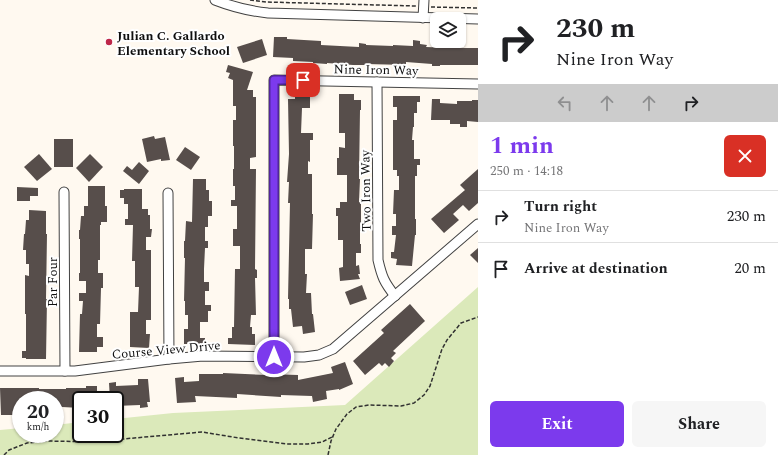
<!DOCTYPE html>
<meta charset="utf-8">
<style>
body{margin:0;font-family:Spectral,serif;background:#f6f6f6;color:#202124;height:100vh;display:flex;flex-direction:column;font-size:15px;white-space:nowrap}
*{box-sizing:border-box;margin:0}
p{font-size:13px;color:#757577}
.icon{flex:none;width:22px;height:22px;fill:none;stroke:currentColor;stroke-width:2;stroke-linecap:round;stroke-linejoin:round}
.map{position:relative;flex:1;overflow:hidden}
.side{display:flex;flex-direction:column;background:#fff;width:300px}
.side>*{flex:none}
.banner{background:#fff;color:#202124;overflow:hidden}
.fabs{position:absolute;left:430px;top:12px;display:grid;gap:8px}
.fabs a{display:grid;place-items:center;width:36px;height:36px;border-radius:6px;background:#fff;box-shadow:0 1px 3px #0004;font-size:20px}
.speed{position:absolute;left:12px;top:391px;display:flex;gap:8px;font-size:20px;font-weight:700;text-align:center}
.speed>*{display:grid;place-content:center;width:52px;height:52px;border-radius:50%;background:#fff;box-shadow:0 1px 3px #0004;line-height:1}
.speed small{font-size:10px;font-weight:400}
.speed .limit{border:2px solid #111;border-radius:6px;background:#fff;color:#111}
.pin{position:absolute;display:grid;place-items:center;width:34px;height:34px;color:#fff;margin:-17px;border-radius:8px;box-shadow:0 2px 6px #0006}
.me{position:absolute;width:44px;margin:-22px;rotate:0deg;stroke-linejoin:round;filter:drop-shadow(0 0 3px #0008)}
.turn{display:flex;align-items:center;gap:14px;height:84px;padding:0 12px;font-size:18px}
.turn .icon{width:52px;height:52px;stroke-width:2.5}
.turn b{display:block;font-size:28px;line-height:34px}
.lanes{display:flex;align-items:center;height:38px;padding:0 12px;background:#0003;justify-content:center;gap:20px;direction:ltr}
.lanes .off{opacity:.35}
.round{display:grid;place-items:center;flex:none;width:42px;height:42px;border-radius:6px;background:#f6f6f6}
.summary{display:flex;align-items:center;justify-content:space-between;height:68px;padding:0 12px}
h1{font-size:24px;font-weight:700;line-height:30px;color:#7c3aed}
.action{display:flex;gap:8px;margin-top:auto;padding:8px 12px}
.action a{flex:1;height:46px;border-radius:6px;background:#7c3aed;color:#fff;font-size:16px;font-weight:700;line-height:46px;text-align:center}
.action a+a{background:#f6f6f6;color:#202124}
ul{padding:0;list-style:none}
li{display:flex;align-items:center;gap:12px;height:52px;padding:0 12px;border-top:1px solid #e0e0e0}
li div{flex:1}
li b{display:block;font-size:15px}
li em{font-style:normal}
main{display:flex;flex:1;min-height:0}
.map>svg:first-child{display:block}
</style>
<main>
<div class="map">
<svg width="478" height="455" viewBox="0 0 478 455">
<rect width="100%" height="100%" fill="#fff9f0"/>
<path fill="#dbe9ba" d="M478 287V455H0V430L21 428V434H55V425L81 422V434H115V419L173 413 345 405Z"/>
<g fill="#574e4b">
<path d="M274 37H287V39L321 41V45L359 47V43L366 44V45L393 46V45L413 46V40L420 41V44L427 45 426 47 452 48V44H460V48H478V65H440V66H432V64L406 62V65L366 64V65H353L327 63V64L313 63V62L293 61V58L273 57Z"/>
<path d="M262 39 267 55 243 63 237 47Z"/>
<path d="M228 65 253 72 247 90H253V97H256V157L250 158V169H256L255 269 257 270V278H255L256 315H251L250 327H252V334H255V345L228 344V338H232V327H234L235 269H240V246H233V229H237V206H231V200H235V186H233V169H234V146H233V120H236V106H233V80L228 78 230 73 226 72Z"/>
<path d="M295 92 310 93V108H302L301 133H313V140H310V162L308 161V174H312V214H313L312 249H305V274H307L306 293H311L312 314H313L315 332 303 334 302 326 293 327 291 309H289V299H288L290 203H288L289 182H287L289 154 288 99H295Z"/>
<path d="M339 94H354V100H361V110H360L359 179H360L359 202H361V231H360V244H361V253H356V266L359 265 360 274H358L360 279 340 281 339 268 343 267V240H338V216H336V208H340V202H347V175H337V158H339V147L345 148V133H339Z"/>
<path d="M393 96H420V102H417V113H414V127H413L412 140H414V159H420V165H417V176H415V219H416V235H415L412 266 396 265 397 259 391 258V252H394L396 235H392V226H396V214H393L394 190H399V176H397V170H393V120H397V107H393Z"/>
<path d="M432 99H440V103L457 104V101H472V100H478V122L467 121V127H460V124H450V120H431Z"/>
<path d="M154 136 155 139 165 137 170 160 161 161V159L147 162 142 139Z"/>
<rect x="54" y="139" width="19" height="28"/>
<path d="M185 147 200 157 191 170 176 160Z"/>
<path d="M39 154 52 169 37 181 24 167Z"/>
<path d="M90 154 103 167 89 182 76 168Z"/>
<path d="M139 162 149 171 139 184 123 171 127 166 132 170Z"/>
<path d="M478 169V203L469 211 463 205 453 214 459 220 444 233 431 219 465 190 460 185Z"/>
<path d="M193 179H206V190H209V201H212V216H208V227H205V241H208V248H205L204 269V282H209V291H205V305H211V311H208V322H200V338H205V344H184V329H188V315H185V301H184L185 258H184V241H185L186 221 192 222Z"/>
<path d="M88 186H105V206H107V222H101V225H100V260H98V273H103V288H101L100 324H97V337H103V347H97V352H79L80 314H82L83 301H79V293H86V281H79V273H80V239H79V230H80L81 216H84V206H88Z"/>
<path d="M17 187 38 188V196H30V201H17Z"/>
<path d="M124 189H142V209H148V215H150V229H152L151 237H146V250H151V320H146V334H150L149 348 130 347V312H138L139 287H135V261H132L133 225H125V219H128V204H124V198H120V190H124Z"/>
<path d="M29 210 46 211V234H47L46 299H47L46 359H26V358H22V351H26V314H25V275L29 276V264H26V250H23L24 234H25L26 220H29Z"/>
<path d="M478 248V263L470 255Z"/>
<path d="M362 285 367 299 350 305 345 292Z"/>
<path d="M410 304 425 321 393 351 396 353 391 358 394 361 389 367 385 363 382 366 379 363 365 375 353 361 384 333 381 330Z"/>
<path d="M345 362 353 384 339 390V389L326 391 327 399 313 402 312 396 281 395V397L237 394V398L195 396 196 402 177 403 175 378 184 377V382L199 381V374H223V373L266 375V374L298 375V380L333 373 331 367Z"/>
<path d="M138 379H148L150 402H147L148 407 140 408V405L115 406V400H110L109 383 116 382V386L138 385Z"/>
<path d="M86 386H97V396H96V400H81V408L62 407V409H55V400H19V415H1L0 388H39V389H66V388H86Z"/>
</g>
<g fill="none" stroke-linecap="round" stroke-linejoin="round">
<defs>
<g id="minor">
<path d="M215 0C233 7 249 11 268 13L478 19"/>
<path d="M423 18 424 0"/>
<path d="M377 82 378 260C382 277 384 282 395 296"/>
<path d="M64 192 65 371"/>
<path d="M168 193 169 359"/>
<path d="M274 357V80L478 84"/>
<path d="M0 371H75L169 359 203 356 304 357 319 355 333 349 478 224"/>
</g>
</defs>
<use href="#minor" stroke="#424242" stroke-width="11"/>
<g stroke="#313131" stroke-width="1.5" stroke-dasharray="4 2" stroke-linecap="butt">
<path d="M250 0 266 2 416 6"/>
<path d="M431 7 478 8"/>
<path d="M4 455 9 450 27 443 47 441 100 442 123 439 202 432 239 438 287 444H308L322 442 332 437"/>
<path d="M328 455 331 441 336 429 347 414 356 407 369 405 401 406 414 403 424 395 430 386 442 349 447 340 461 323 478 317"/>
</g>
<use href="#minor" stroke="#fff" stroke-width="9"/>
</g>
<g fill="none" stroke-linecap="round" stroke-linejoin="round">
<defs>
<path id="route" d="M274 357V80H303"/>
</defs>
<use href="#route" stroke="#51269a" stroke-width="10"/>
<use href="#route" stroke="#7c3aed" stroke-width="7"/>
</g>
<circle fill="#be2749" stroke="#fff" stroke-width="1.5" cx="109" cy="42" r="4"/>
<g text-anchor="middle" stroke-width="4" stroke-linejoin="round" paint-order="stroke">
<g font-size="13" font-weight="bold" fill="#0f0f0f" stroke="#fff" text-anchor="start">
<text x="117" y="40">Julian C. Gallardo<tspan x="117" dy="15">Elementary School</tspan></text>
</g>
<g font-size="13" fill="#0f0f0f" stroke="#fff">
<text transform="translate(376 69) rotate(1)" y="5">Nine Iron Way</text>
<text transform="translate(365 191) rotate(-91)" y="5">Two Iron Way</text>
<text transform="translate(52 282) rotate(-90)" y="5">Par Four</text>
<text transform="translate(166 349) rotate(-5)" y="5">Course View Drive</text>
</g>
</g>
</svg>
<div class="fabs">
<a><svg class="icon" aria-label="layers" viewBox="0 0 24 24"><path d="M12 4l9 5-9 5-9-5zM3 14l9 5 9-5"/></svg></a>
</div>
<div class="speed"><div>20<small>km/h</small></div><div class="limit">30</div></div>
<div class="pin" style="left:303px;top:80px;background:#d93025"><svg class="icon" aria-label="arrive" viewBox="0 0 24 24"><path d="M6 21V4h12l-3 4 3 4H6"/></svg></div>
<svg class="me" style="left:274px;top:357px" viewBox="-20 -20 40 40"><circle r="17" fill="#7c3aed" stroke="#fff" stroke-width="3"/><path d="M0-11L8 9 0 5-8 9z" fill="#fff"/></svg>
</div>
<section class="side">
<div class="banner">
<div class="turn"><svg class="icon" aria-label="right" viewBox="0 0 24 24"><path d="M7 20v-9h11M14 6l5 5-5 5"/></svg><div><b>230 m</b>Nine Iron Way</div></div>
<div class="lanes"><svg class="icon off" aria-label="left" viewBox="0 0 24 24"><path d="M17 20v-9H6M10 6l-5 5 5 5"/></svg><svg class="icon off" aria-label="ahead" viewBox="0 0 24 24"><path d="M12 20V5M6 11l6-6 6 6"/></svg><svg class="icon off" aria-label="ahead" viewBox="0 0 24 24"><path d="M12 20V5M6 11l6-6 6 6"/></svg><svg class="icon" aria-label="right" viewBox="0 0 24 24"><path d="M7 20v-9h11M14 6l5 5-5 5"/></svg></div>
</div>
<div class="summary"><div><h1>1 min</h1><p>250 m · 14:18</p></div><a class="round" style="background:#d93025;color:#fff"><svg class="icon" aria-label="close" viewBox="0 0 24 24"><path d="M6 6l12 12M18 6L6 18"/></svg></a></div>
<ul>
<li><svg class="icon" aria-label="right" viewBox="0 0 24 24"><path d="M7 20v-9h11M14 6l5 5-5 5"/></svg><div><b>Turn right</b><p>Nine Iron Way</p></div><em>230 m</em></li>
<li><svg class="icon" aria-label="arrive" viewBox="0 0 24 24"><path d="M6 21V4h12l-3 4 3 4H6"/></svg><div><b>Arrive at destination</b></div><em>20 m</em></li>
</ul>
<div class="action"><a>Exit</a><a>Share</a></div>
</section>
</main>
